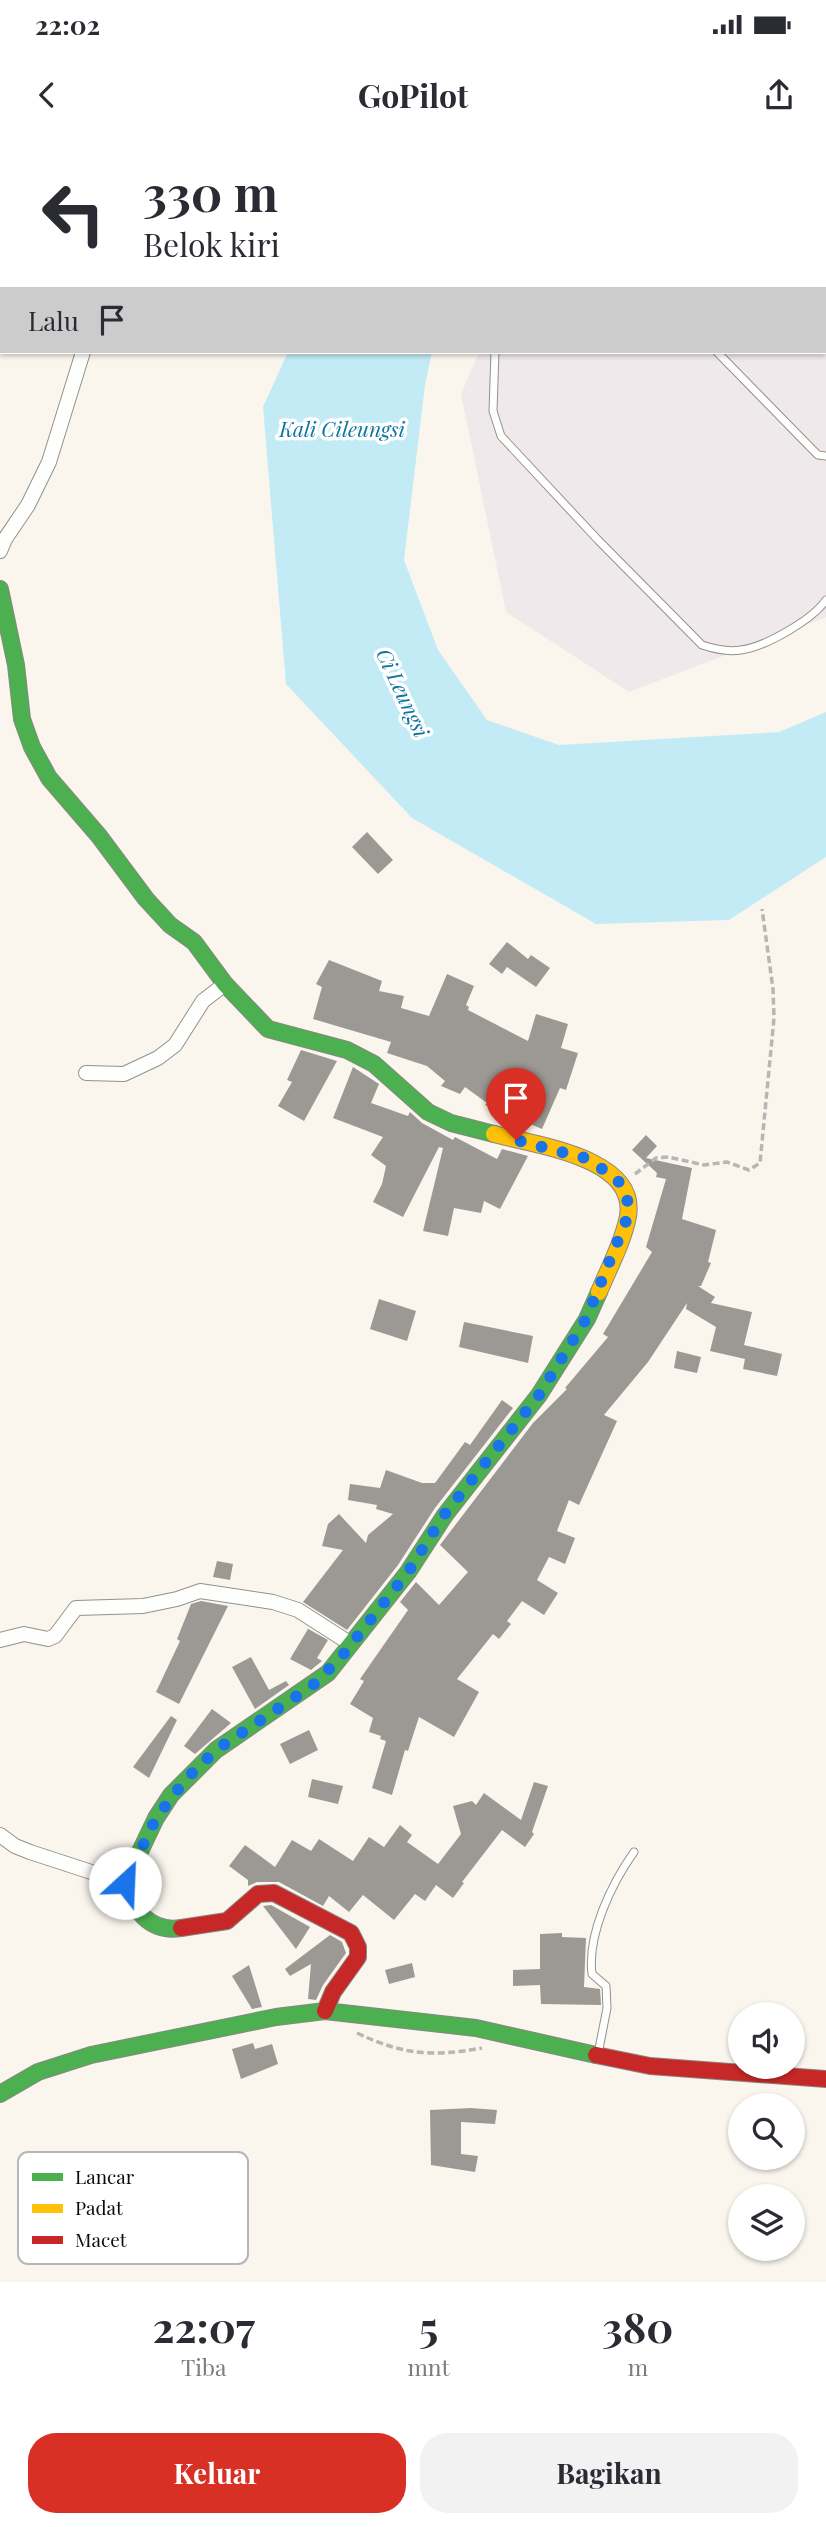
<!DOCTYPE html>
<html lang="id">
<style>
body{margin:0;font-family:"Playfair Display",serif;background:#f2f2f3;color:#2b2b33;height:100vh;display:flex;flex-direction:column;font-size:26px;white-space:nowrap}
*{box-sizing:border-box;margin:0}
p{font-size:23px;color:#7c7c81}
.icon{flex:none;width:38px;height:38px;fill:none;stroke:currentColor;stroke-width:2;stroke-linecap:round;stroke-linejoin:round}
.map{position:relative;height:2142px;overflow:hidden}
.drawer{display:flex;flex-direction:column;background:#fff;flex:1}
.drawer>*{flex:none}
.guide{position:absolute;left:0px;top:0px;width:826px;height:214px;box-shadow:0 2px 5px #0004;background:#fff;color:#2b2b33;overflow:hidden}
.tools{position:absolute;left:728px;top:1862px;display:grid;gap:14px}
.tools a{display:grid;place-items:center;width:77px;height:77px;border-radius:50%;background:#fff;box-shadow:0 2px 5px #0004;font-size:35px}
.pin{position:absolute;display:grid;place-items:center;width:60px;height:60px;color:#fff;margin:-72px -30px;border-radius:50% 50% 50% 0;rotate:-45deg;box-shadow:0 0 7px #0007}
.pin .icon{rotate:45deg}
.me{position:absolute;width:77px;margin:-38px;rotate:25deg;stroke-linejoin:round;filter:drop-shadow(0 0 5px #0008)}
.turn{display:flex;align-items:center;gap:24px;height:147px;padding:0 28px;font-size:32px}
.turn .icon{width:91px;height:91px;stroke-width:2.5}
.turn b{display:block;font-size:49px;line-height:60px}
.then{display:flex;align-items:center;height:66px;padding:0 28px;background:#0003;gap:14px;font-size:26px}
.eta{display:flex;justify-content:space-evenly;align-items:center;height:119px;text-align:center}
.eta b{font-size:42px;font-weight:700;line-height:49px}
.action{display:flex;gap:14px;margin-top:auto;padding:14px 28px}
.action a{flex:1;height:80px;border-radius:28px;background:#d93025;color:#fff;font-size:28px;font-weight:700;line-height:80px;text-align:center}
.action a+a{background:#f2f2f3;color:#2b2b33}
.status{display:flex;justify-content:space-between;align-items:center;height:49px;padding:0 35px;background:#fff;direction:ltr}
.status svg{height:19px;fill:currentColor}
header{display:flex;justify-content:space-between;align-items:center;height:91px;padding:0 28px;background:#fff;font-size:32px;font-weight:700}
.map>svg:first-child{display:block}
</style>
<div class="status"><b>22:02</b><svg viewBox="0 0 49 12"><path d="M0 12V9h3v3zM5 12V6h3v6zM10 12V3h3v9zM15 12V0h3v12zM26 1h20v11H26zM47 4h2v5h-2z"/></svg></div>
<header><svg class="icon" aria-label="back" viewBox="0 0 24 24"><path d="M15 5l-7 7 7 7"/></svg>GoPilot<svg class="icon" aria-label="share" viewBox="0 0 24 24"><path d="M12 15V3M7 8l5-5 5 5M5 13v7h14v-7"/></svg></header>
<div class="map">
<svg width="826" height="2142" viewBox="0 0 826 2142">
<rect width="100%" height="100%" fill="#faf6ee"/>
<path fill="#f0e9ec" d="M571 0H826V477L629 552 506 472 461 254 479 212H824V2Z"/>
<path fill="#c3ebf6" d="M288 212H432L425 245 404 420 438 510 487 580 559 605 779 592 826 572V717L729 780 596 784 412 678 286 544 263 267Z"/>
<g fill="#9c9994">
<path d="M367 692 393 720 378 734 352 707Z"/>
<path d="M507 802 528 819 531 815 550 828 536 847 507 827 502 834 489 824Z"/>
<path d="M329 820 382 841 379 851 404 856 401 868 429 876 447 834 474 846 466 865 469 867 468 870 528 901 536 874 568 884 561 908 578 913 566 950 560 948 542 989 485 965 487 963 465 947 460 954 441 946 445 941 427 926 387 913 391 902 313 879 322 847 316 844Z"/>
<path d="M301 910 337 921 304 981 278 966 292 942 287 940Z"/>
<path d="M353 927 379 944 371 963 408 976 410 972 422 983 453 1000 455 997 497 1019 502 1009 528 1016 500 1069 484 1061 481 1073 454 1068 448 1096 423 1091 443 1008 439 1007 403 1077 373 1062 382 1044 386 1026 371 1015 383 997 333 978Z"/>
<path d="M646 995 657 1006 646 1018 692 1028 682 1079 716 1090 708 1122 711 1123 701 1146H698L715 1157 711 1163 752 1172 744 1205 782 1214 777 1236 743 1229 745 1219 710 1211 716 1187 686 1169 687 1163 648 1222 604 1275 617 1281 579 1365 569 1360 557 1391 575 1398 565 1424 549 1417 537 1440 558 1453 544 1475 522 1461 507 1481 511 1484 499 1499 493 1494 457 1539 479 1552 454 1597 419 1577 408 1611 405 1610 392 1655 372 1648 386 1601 380 1599 381 1596 369 1592 373 1578 350 1564 364 1541 360 1539 408 1470 400 1462 416 1442 439 1465 468 1432 440 1405 533 1283 567 1249 565 1248 608 1197 603 1194 652 1112 646 1107 666 1039 656 1037 657 1033 632 1010Z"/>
<path d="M379 1159 416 1171 407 1201 370 1189Z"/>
<path d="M464 1182 533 1196 528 1223 459 1207Z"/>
<path d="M677 1211 701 1217 697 1233 674 1228Z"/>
<path d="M502 1260 513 1268 435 1368 398 1425 347 1490 303 1462 343 1410 322 1406 328 1384 339 1374 366 1403 368 1395 393 1374 376 1369 377 1365 348 1360 350 1344 380 1348 386 1330 422 1343H435L465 1302 470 1305Z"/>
<path d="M217 1421 233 1424 230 1440 213 1437Z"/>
<path d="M201 1461 228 1466 179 1564 156 1552 180 1501 177 1499 191 1464Z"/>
<path d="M303 1486 328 1500 317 1518 322 1521 311 1530 290 1519 308 1489Z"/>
<path d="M251 1517 269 1550 286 1541 289 1545 255 1569 232 1527Z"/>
<path d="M212 1569 231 1583 195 1614 184 1606Z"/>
<path d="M171 1576 177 1580 149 1638 133 1627Z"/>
<path d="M309 1590 318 1610 290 1624 280 1604Z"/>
<path d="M312 1639 343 1646 338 1664 308 1657Z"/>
<path d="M534 1642 548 1646 532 1692 534 1694 525 1707 502 1690 462 1742 464 1743 453 1758 436 1745 425 1761 415 1754 394 1780 363 1755 349 1772 329 1756 323 1766 279 1742H257L248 1746V1740L229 1726 245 1705 275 1727 292 1700 311 1711 319 1699 353 1721 369 1697 384 1707 400 1685 412 1695 407 1702 438 1724 461 1694 453 1666 472 1661 476 1665 484 1653 521 1680Z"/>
<path d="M271 1765 310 1787 296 1809 263 1766Z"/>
<path d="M562 1793V1797L586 1798 584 1847 600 1849 601 1865 541 1864 540 1845 513 1846V1830L540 1829V1794Z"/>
<path d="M330 1795 342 1802 346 1813 323 1845 316 1860 308 1859 311 1824 290 1836 285 1829Z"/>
<path d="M412 1823 415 1837 389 1844 385 1830Z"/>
<path d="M249 1825 262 1867 252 1869 232 1836Z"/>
<path d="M253 1903 255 1909 272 1904 278 1924 241 1939 232 1909Z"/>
<path d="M471 1968 497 1970 495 1984 461 1982V2014L478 2016 475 2032 431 2025 430 1970Z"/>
</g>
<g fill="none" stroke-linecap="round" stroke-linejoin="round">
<defs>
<g id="lane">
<path d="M554 2 555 0"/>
<path d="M822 2 824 0"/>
<path d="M495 212 493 271 501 296 598 400 702 505C714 509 728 512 741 510 765 507 812 480 826 460"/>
<path d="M717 212 809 306 818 315 826 316"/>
<path d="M598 1914 607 1868 606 1846 592 1834C587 1794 612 1743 634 1712"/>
</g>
<g id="street">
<path d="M0 164 2 165"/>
<path d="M0 411 5 399 28 365 49 322 83 212"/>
<path d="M86 933 124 934 158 918 175 905 203 861 225 844"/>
<path d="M0 1500 24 1494 48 1499 55 1496 76 1468 143 1466 177 1459 200 1451 273 1462 298 1470 351 1504"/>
<path d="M0 1695 15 1706 30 1712 125 1743"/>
</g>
<g id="fast">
<path d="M0 449 16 525 22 579 32 607 49 638 99 696 146 759 170 785 194 802 225 844 268 889 347 910 374 924 428 972 451 983 494 994"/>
<path d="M181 1788C150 1793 132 1769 125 1743L156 1678 171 1655 216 1610 328 1533 408 1432 445 1375 539 1255 587 1179 599 1152"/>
<path d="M0 1954 38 1932 91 1915 276 1877 325 1871 476 1888 596 1915"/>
</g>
<path id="slow" d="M494 994C534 1005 638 1017 628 1076 624 1100 608 1130 599 1152"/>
<g id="jam">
<path d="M181 1788 227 1781 258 1754 274 1753 351 1793 358 1807V1817L333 1852 325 1871"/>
<path d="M596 1915 650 1926 826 1939"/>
</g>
</defs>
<use href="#lane" stroke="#93918d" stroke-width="9"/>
<use href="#street" stroke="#93918d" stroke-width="16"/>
<use href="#fast" stroke="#898784" stroke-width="18"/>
<use href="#slow" stroke="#898784" stroke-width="18"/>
<use href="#jam" stroke="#898784" stroke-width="18"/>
<g stroke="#b7b6b5" stroke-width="3.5" stroke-dasharray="7 3.5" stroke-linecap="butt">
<path d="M635 1034 656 1018 668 1017 704 1025 727 1022 749 1030 760 1023 774 878 773 849 762 769"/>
<path d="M357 1893C403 1915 432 1917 482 1908"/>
</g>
<use href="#lane" stroke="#fefefc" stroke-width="7"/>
<use href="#street" stroke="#fefefc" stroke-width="14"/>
<use href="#fast" stroke="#4caf50" stroke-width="16"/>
<use href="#slow" stroke="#ffc107" stroke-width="16"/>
<use href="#jam" stroke="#c62828" stroke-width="16"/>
</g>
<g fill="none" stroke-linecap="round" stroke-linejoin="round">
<path stroke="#1a73e8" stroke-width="12" stroke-dasharray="0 21.6" d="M125 1743 156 1678 187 1638 216 1610 312 1546 342 1516 408 1432 444 1375 539 1255 586 1179 628 1076 627 1053 615 1037 585 1018 516 1000"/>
</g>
<g text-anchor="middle" stroke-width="7" stroke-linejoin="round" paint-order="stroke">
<g font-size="21" font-style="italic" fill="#0e75a3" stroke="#fff">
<text x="342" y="297">Kali Cileungsi</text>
<text transform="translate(402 553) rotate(65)" y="7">Ci Leungsi</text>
</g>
</g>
<rect x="18" y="2012" width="230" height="112" rx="10" fill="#fff" stroke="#b6b6b6" stroke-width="2"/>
<rect x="32" y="2033" width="31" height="8" fill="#4caf50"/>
<rect x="32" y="2064" width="31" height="9" fill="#ffc107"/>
<rect x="32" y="2096" width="31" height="8" fill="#c62828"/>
<g font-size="19" fill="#0b0b0b">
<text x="75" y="2044">Lancar</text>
<text x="75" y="2075">Padat</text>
<text x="75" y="2107">Macet</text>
</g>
</svg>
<div class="tools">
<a><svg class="icon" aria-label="sound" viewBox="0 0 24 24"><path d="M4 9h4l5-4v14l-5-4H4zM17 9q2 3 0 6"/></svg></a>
<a><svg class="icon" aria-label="search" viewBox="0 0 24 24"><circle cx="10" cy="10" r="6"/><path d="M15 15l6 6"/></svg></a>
<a><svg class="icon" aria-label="layers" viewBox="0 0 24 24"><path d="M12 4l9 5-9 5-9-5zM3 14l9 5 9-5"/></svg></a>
</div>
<div class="pin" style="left:516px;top:1000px;background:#d93025"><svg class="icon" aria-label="arrive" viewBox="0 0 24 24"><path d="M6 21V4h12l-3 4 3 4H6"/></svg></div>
<svg class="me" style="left:125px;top:1743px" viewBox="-20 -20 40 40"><circle r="19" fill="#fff"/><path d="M0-13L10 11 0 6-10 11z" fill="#1a73e8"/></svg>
<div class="guide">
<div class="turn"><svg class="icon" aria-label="left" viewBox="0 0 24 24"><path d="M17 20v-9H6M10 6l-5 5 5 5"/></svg><div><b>330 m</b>Belok kiri</div></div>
<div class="then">Lalu<svg class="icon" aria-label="arrive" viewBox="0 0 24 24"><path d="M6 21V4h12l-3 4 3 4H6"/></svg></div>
</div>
</div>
<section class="drawer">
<div class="eta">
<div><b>22:07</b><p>Tiba</p></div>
<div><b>5</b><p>mnt</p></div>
<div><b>380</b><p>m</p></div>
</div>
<div class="action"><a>Keluar</a><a>Bagikan</a></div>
</section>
